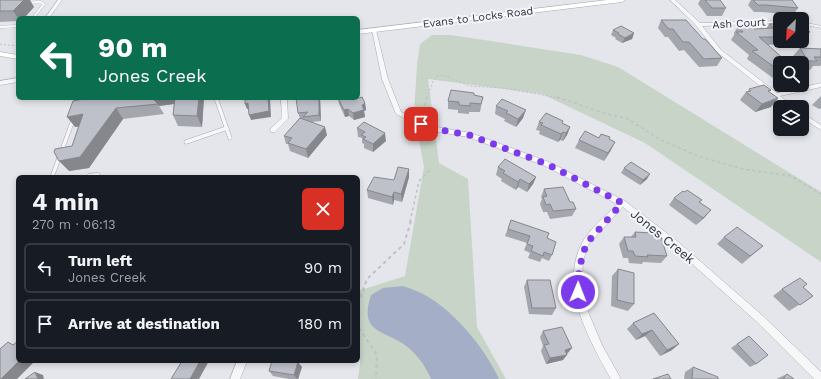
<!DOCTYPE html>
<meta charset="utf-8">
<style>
body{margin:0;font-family:"Work Sans",sans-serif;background:#242831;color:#f1f3f6;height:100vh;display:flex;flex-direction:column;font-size:15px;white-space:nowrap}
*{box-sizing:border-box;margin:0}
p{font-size:13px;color:#9ea1a6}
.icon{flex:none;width:22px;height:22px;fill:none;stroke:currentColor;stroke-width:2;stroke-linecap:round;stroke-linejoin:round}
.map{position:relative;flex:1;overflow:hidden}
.sheet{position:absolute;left:16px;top:175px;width:344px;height:188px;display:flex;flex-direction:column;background:#171b24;border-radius:6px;box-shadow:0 2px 6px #0003}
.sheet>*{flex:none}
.banner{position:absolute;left:16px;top:16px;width:344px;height:84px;border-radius:6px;box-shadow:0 2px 6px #0003;background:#0b6e4f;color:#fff;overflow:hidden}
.needle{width:26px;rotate:204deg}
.tools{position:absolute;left:773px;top:12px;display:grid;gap:8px}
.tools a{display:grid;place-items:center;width:36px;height:36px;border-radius:6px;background:#171b24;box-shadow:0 2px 6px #0003;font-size:20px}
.pin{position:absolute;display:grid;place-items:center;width:34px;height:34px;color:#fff;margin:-17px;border-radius:8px;box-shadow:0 2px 6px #0006}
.me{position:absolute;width:44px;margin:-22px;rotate:1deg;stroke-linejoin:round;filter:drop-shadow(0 0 3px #0008)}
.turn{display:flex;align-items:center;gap:14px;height:84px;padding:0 16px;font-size:18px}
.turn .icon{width:52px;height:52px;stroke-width:2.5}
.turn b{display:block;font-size:28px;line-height:34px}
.round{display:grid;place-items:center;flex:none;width:42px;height:42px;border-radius:6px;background:#242831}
.summary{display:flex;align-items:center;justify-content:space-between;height:68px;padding:0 16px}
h1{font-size:24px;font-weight:700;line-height:30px}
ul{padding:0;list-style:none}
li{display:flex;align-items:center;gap:12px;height:50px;margin:0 8px 6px;padding:0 8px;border:2px solid #363941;border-radius:6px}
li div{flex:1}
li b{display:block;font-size:15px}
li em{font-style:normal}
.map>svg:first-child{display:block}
</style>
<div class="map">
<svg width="821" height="379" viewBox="0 0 821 379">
<rect width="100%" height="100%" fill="#e5e6eb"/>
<path fill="#c7d4c7" d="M432 35H451L581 55 618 67 821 192V262L645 143 542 94 428 79 439 163 468 179 477 327 506 379H358L360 363 358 351V291L405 276 424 167 414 113 417 64 420 44Z"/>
<path fill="#a4aec7" d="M403 286C409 288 415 290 421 293 452 308 485 348 499 379H431C425 365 416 352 402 343 378 329 360 330 371 295L383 288Z"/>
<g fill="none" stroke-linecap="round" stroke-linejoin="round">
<defs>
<g id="lane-far1">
<path d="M27 3 40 2 44 4 33 18"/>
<path d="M0 27 18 26"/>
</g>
<g id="lane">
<path d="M216 98 230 138"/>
<path d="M186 142 227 128"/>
<path d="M52 177 73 120"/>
</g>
<g id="street">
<path d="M58 0H62L49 18H45Z"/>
<path d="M670 0H675L700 23 780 21V23L702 26 721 50 777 93 821 83V87L780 96 794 107H787L717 52 694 23Z"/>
<path d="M802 22 821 26V28L802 24Z"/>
<path d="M372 29 376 30 388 79 401 112 431 126 471 133 549 162 625 201 677 241 763 316 821 372V379H814L757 322 671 245 623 207 588 245 583 261 582 279 584 296 589 314 602 345 621 379H611C589 340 559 287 582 243 589 229 606 216 617 204L545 166 468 137 428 130 396 114 382 79 372 30Z"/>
<path d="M18 78V82L0 85V81Z"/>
<path d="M281 98H287L288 119 275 132H271L270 130 271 128 282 118Z"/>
<path d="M802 113 821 125V130L802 118Z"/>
<path d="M98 173 100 174 101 177H85L88 174Z"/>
<path d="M237 361H247L240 379H230Z"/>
</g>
<g id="secondary">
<path d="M607 0H625L622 2 358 34V30Z"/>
<path d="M0 52 18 55V59L0 56Z"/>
</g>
</defs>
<use href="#lane-far1" stroke="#aaacb5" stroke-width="3"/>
<use href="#lane" stroke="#aaacb5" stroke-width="4.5"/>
<use href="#street" stroke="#aaacb5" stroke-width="1"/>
<use href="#secondary" stroke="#aaacb5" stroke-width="1"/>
<g stroke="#bfc0c6" stroke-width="1" stroke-dasharray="2 2" stroke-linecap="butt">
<path d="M0 44 18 46"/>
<path d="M427 98 433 81 437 76 443 75 470 86 503 88 560 98"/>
</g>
<g stroke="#bfc0c6" stroke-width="1.5" stroke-dasharray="3 3" stroke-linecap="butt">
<path d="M427 97 423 110 432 121"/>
<path d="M557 97 604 113 628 119 659 139 698 156 743 169 791 176 821 194"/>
<path d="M410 222 419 181 432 168"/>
</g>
<g stroke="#bfc0c6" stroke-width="2" stroke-dasharray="3.5 3.5" stroke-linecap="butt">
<path d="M358 304 367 279 404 244 411 221"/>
<path d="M358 314 359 328 377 355 376 379"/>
</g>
<use href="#lane-far1" stroke="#f7f7fa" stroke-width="2.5"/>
<use href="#lane" stroke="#f7f7fa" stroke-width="3.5"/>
<use href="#street" fill="#f7f7fa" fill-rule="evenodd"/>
<use href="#secondary" fill="#fff" fill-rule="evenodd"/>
</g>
<g fill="#a4a6ae">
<path d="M0 0 34 7 24 18H18V21L0 22Z"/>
<path d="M700 0H720L726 8 722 16H707L698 4Z"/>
<path d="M751 0H792L798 8 793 15 762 12H754L748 5Z"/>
<path d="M661 20 703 39 722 58 717 66 699 67 684 50 679 51 668 37H665L658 28Z"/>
<path d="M769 24H780V41H787L785 44 767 45 780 63V80L777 81 747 59 749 55 731 40 734 35V33L738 26 754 29H766Z"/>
<path d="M802 24 810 32 804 39H802Z"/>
<path d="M613 30 634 33 632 39 622 43 615 39 616 38 611 35Z"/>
<path d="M800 48 821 49V65L820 66H813L810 70 802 69V63H798L793 56Z"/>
<path d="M749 89 771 90 769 92 771 107 755 112 740 100 746 92H748Z"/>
<path d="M474 95 483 97 480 112H469V114L458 113V110L448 109V101Z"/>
<path d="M821 96V108L819 109 812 105Z"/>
<path d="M89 98H204L202 127 178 126 173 115 174 104 159 106 164 114 123 119 89 168 69 171 72 146 79 127H75Z"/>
<path d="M320 98 321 121 312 122 327 135 308 158 290 151 288 144H286L284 136 300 118 298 113Z"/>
<path d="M338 98 365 103 366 110 364 111 365 117 354 120 349 116 345 117 339 104Z"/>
<path d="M496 106 523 118 516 127 504 121 505 119 495 114Z"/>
<path d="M563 121 562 123 570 127 567 135 563 141 560 140 558 142 539 134 540 131 536 130 539 122Z"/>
<path d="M357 128 386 141 373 152 364 148V144L362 143V138L358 137Z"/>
<path d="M599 138 611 150 604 161 575 148 579 140Z"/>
<path d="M498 167 536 177 533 184 527 192 518 187 516 190 501 181 502 179 496 175Z"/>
<path d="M624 168 647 179 640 185 621 173Z"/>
<path d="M409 169V177L402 202 394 200 393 205 368 198 367 190 394 180Z"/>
<path d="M544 189 570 202 576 209 572 216 550 219 547 212H543L540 204 542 199 541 197Z"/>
<path d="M674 198 700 203 711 210 704 218 696 225 669 205Z"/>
<path d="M511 220 547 238 552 255 549 261 542 258 540 262 528 258 530 253 524 250 527 243 505 236Z"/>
<path d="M635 232 654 237 667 256 661 263 643 262 642 264 629 263 628 258H623L619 244 624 237H631Z"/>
<path d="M724 237 763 246 742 264 717 244Z"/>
<path d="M618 269 634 304 628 311 611 306 612 276Z"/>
<path d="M527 280 556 308 552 315 529 314 524 287Z"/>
<path d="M803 287 813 296 789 311 773 296 782 289Z"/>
<path d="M654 313 672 350 660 356 645 336 636 340 627 329 633 323Z"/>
<path d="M543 331 567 354 563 360 546 364 541 351 543 346 540 337Z"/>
<path d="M749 336 756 364 750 367 731 348Z"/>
<path d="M302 367 298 379H289L273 376 269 371Z"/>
<path d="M693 367 718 379H684L685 372Z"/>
<path d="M787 374 794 379H776Z"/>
</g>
<g fill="#86878d">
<path d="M24 0H30L34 7 24 18H18L13 11Z"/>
<path d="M634 33 632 39 622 43 625 38Z"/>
<path d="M358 83H359L360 90H358Z"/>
<path d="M152 98H179L181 103 159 106 158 104Z"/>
<path d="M199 98H204L202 127 197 116Z"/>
<path d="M268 98H270L271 117 251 120 249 115Z"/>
<path d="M319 98H320L321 121 319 115Z"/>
<path d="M778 98 771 107 755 112 762 104Z"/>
<path d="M248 103 250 109H247L245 104Z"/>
<path d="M365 103 366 110 364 111 365 117 354 120 353 113Z"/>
<path d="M116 108 123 119 89 168 69 171 59 161Z"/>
<path d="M348 109 349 116 345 117 344 110Z"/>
<path d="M526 110 523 118 516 127 518 119Z"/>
<path d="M83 114 91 125 75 127 67 117Z"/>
<path d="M325 127 327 135 308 158 306 149Z"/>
<path d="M570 127 567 135 563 141 566 133Z"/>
<path d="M563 132 560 140 558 142 561 134Z"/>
<path d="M385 133 386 141 373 152V144Z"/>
<path d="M615 142 611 150 604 161 608 153Z"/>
<path d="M409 169V177L402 202 401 194Z"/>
<path d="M650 174 647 179 640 185 643 180Z"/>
<path d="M536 177 533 184 527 192 529 184Z"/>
<path d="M520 179 518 187 516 190 518 182Z"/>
<path d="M394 192V200L393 205 392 197Z"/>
<path d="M711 210 704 218 696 225Z"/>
<path d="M652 330 645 336 636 340 642 334Z"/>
<path d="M679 344 672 350 660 356 667 350Z"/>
<path d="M572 348 567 354 561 355 565 350Z"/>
<path d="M567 355 563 360 546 364 550 358Z"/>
<path d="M19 361H35L17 379H1Z"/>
<path d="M200 361H209L199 379H190Z"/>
<path d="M298 362 302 367 298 379H297L294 375Z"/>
<path d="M35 372 43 375 44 379H38Z"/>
</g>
<g fill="#bfc1ca" stroke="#86878d">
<path d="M0 0H24L13 11H0Z"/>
<path d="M705 0H720L726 8H712Z"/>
<path d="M753 0H792L798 8 766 5H758Z"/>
<path d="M661 20H686L703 39H705L722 58 704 59 689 42H683L673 29H669Z"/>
<path d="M769 24H780V37H759L785 60 789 63H780V71L752 51 758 50 736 32H743L738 26H753L754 29 774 28Z"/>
<path d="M802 24 810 32H803L805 34H802Z"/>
<path d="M621 26 634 33 625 38 618 34 619 33 613 30Z"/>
<path d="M800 48 821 49V57H814L817 61H808Z"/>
<path d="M764 85 771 90 768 91 778 98 762 104 746 92 751 91 749 89Z"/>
<path d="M451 90 474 93V95L483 97 481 104 470 103V106L459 105V102L448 101Z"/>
<path d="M358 97 359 98 362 97 365 103 362 105 364 110 353 113 348 109 344 110 338 98H358Z"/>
<path d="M89 98H152L158 104 116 108 80 157 59 161 54 152 55 149 72 146 83 114 67 117 73 101Z"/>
<path d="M175 98H199L197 116 173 115Z"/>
<path d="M245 98H268L269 111 249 115 248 103 245 104Z"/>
<path d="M296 98H319V115L303 117 308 112 298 113Z"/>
<path d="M502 99 526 110 518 119 506 113 508 111 496 106Z"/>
<path d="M546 113 563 121 562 123 570 127 566 133 563 132 561 134 541 125 543 123 539 122Z"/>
<path d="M300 118 325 127 306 149 288 143 292 138 284 136Z"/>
<path d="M364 122 385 133 373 144 363 139 366 137 361 135 365 132 357 128Z"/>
<path d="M585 131 599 138 601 134 610 137 609 139 615 142 608 153 579 140Z"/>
<path d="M505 159 536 177 529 184 520 179 518 182 503 173 505 171 498 167Z"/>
<path d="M631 162 650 174 643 180 624 168Z"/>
<path d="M398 167 409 169 401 194 394 192 392 197 367 190 374 177 394 180Z"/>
<path d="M563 187 570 202H573L576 209 553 211 550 204 546 205 543 197 547 196 544 189Z"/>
<path d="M687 190 702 200 699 202 711 210 703 218 674 198 683 191 685 192Z"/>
<path d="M511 220 549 233 547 238 556 242 552 255 544 252 543 256 531 251 533 246 527 244 530 236 508 229Z"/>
<path d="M737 227 763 246 750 256 724 237Z"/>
<path d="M635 232 652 233 654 237H661L667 256 647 255 648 257 635 256 633 251H628L624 237H636Z"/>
<path d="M618 269 634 273V304L617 300Z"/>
<path d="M800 278 807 284 803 287 813 296 800 305 782 289Z"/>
<path d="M527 280H550L556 308H532Z"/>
<path d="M654 313 679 344 667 350 652 330 642 334 633 323Z"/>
<path d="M562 327 572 348 565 350 567 355 550 358 544 345 549 344 543 331Z"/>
<path d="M749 336 768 355 756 364 737 344Z"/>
<path d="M8 342 13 345 17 342 18 343V361H19L1 379H0V349Z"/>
<path d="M182 361H200L190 379H171Z"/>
<path d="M272 361 298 362 294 375 269 371Z"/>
<path d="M693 367 718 377V379H692Z"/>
<path d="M35 372 38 379H25Z"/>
<path d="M668 374 671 379H653Z"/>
<path d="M787 374 794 379H783Z"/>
</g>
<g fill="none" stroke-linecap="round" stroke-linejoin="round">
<path stroke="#7c3aed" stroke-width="7" stroke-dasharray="0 12.6" d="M421 124 430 128 469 135 547 164 622 203 586 244 579 269 578 292"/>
</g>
<g text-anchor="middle" stroke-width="4" stroke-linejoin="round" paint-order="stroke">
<g font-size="11" fill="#2e3142" stroke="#f4f5f8">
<text transform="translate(478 17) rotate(-7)" y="4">Evans to Locks Road</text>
<text transform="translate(739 23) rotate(-3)" y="4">Ash Court</text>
</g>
<g font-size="13" fill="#2e3142" stroke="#f4f5f8">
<text transform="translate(663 236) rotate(39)" y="5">Jones Creek</text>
</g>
</g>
</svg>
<div class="tools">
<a><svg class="needle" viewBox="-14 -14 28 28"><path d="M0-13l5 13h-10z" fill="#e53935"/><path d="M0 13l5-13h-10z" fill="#9ea1a6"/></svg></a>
<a><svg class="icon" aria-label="search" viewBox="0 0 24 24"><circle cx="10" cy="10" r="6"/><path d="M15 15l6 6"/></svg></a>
<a><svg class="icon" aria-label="layers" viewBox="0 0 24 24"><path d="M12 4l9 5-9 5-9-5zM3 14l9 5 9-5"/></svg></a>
</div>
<div class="pin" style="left:421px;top:124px;background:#d93025"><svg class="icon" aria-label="arrive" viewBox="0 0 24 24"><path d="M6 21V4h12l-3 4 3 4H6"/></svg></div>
<svg class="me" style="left:578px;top:292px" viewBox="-20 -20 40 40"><circle r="17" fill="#7c3aed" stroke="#fff" stroke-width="3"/><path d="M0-11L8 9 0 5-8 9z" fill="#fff"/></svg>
<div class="banner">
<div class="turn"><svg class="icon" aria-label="left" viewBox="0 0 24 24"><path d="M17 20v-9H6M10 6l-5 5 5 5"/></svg><div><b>90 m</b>Jones Creek</div></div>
</div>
<section class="sheet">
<div class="summary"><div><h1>4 min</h1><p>270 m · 06:13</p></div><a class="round" style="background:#d93025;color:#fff"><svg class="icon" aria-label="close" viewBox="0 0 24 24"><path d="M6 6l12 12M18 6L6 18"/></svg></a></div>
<ul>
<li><svg class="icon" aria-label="left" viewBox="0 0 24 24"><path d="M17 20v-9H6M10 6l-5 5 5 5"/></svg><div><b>Turn left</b><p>Jones Creek</p></div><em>90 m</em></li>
<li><svg class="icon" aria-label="arrive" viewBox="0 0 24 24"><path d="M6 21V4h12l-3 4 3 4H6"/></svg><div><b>Arrive at destination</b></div><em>180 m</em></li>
</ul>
</section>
</div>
